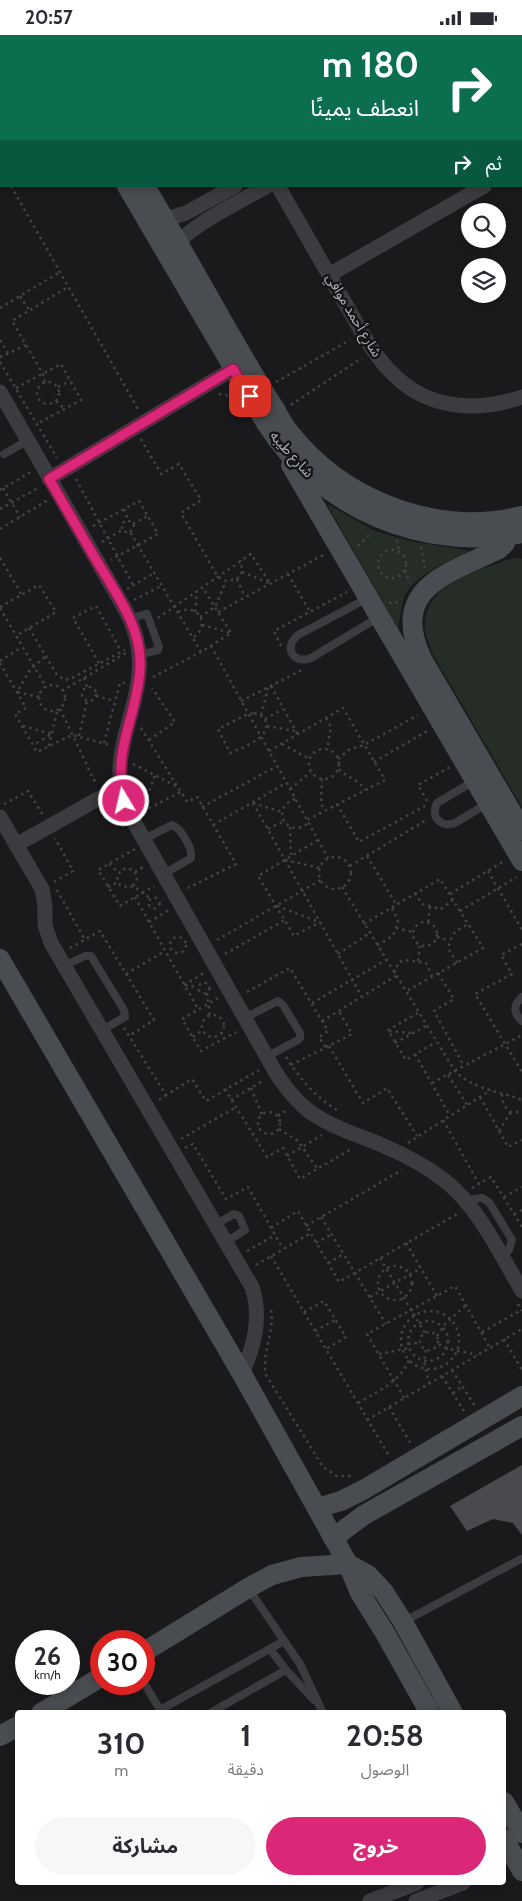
<!DOCTYPE html>
<html lang="ar">
<meta charset="utf-8">
<style>
body{margin:0;font-family:Cabin,"Noto Sans Arabic",sans-serif;background:#f7f7f7;color:#2b2b33;direction:rtl;height:100vh;display:flex;flex-direction:column;font-size:19px;white-space:nowrap}
*{box-sizing:border-box;margin:0}
p{font-size:16px;color:#7c7c81}
.icon{flex:none;width:28px;height:28px;fill:none;stroke:currentColor;stroke-width:2;stroke-linecap:round;stroke-linejoin:round}
.map{position:relative;flex:1;overflow:hidden;direction:ltr}
.drawer{position:absolute;left:15px;top:1675px;width:491px;height:175px;display:flex;flex-direction:column;background:#fff;border-radius:5px;box-shadow:0 2px 8px #0003;direction:rtl}
.drawer>*{flex:none}
.guide{position:absolute;left:0px;top:0px;width:522px;height:152px;box-shadow:0 2px 8px #0003;direction:rtl;background:#0b6e4f;color:#fff;overflow:hidden}
.tools{position:absolute;left:461px;top:168px;display:grid;gap:10px}
.tools a{display:grid;place-items:center;width:45px;height:45px;border-radius:50%;background:#fff;box-shadow:0 2px 8px #0003;font-size:25px}
.speed{position:absolute;left:15px;top:1595px;display:flex;gap:10px;font-size:25px;font-weight:700;text-align:center}
.speed>*{display:grid;place-content:center;width:65px;height:65px;border-radius:50%;background:#fff;box-shadow:0 2px 8px #0003;line-height:1}
.speed small{font-size:12px;font-weight:400}
.speed .limit{border:8px solid #d22;background:#fff;color:#111}
.pin{position:absolute;display:grid;place-items:center;width:42px;height:42px;color:#fff;margin:-21px;border-radius:10px;box-shadow:0 2px 8px #0006}
.me{position:absolute;width:55px;margin:-28px;rotate:351deg;stroke-linejoin:round;filter:drop-shadow(0 0 4px #0008)}
.turn{display:flex;align-items:center;gap:18px;height:105px;padding:0 20px;font-size:22px}
.turn .icon{width:65px;height:65px;stroke-width:2.5}
.turn b{display:block;font-size:35px;line-height:42px}
.then{display:flex;align-items:center;height:48px;padding:0 20px;background:#0003;gap:10px;font-size:19px}
.eta{display:flex;justify-content:space-evenly;align-items:center;height:85px;text-align:center}
.eta b{font-size:30px;font-weight:700;line-height:35px}
.action{display:flex;gap:10px;margin-top:auto;padding:10px 20px}
.action a{flex:1;height:58px;border-radius:30px;background:#db2777;color:#fff;font-size:20px;font-weight:700;line-height:58px;text-align:center}
.action a+a{background:#f7f7f7;color:#2b2b33}
.status{display:flex;justify-content:space-between;align-items:center;height:35px;padding:0 25px;background:#fff;direction:ltr}
.status svg{height:14px;fill:currentColor}
.map>svg:first-child{display:block}
</style>
<div class="status"><b>20:57</b><svg viewBox="0 0 49 12"><path d="M0 12V9h3v3zM5 12V6h3v6zM10 12V3h3v9zM15 12V0h3v12zM26 1h20v11H26zM47 4h2v5h-2z"/></svg></div>
<div class="map">
<svg width="522" height="1866" viewBox="0 0 522 1866">
<rect width="100%" height="100%" fill="#1a1a1c"/>
<g fill="#262d27">
<path d="M327 469 375 496 409 506 470 516C451 525 411 541 404 563 401 572 400 583 398 593Z"/>
<path d="M513 523 522 524V772L432 618C430 610 425 600 425 592 425 547 479 536 513 523Z"/>
</g>
<path fill="#494a4d" d="M522 1430V1500L513 1488 493 1484 467 1496 450 1471Z"/>
<g fill="none" stroke-linecap="round" stroke-linejoin="round">
<g stroke="#414347" stroke-width="2.5" stroke-dasharray="2.5 4" stroke-linecap="butt">
<path d="M521 95 522 97"/>
<path d="M0 132 1 134"/>
<path d="M0 141 1 140"/>
<path d="M11 151 139 376"/>
<path d="M20 261 29 275"/>
<path d="M0 273 60 237"/>
<path d="M0 305 8 318"/>
<path d="M0 322 26 310"/>
<path d="M0 327 57 423"/>
<path d="M45 347 43 339 12 286 68 252"/>
<path d="M276 347 350 305"/>
<circle cx="48" cy="358" r="11"/>
<path d="M58 352 70 346"/>
<path d="M16 353 61 329 81 365 37 389"/>
<path d="M219 359 231 361"/>
<path d="M56 366 65 374"/>
<path d="M291 370 362 323"/>
<path d="M141 404 161 439 179 429 201 465 181 478 218 542 226 546 237 544 242 537 241 525"/>
<path d="M76 444 133 550"/>
<path d="M3 453 20 482"/>
<path d="M0 455 31 437"/>
<path d="M0 474 40 452"/>
<path d="M124 474 128 485"/>
<path d="M133 489 147 481"/>
<path d="M93 491 139 466 158 499 111 525"/>
<path d="M0 494 48 465"/>
<path d="M130 497 134 492 133 489 128 485 122 488V495L126 497H130L201 617"/>
<path d="M397 505 399 516"/>
<path d="M102 507 122 495"/>
<path d="M358 511 372 497"/>
<path d="M421 512 425 533"/>
<circle cx="392" cy="529" r="14"/>
<path d="M0 523 22 560"/>
<path d="M405 535 410 548"/>
<path d="M242 537 269 548"/>
<path d="M288 539 310 577"/>
<path d="M237 544 245 562"/>
<path d="M127 554 154 538"/>
<path d="M134 565 161 551"/>
<path d="M389 568 401 567"/>
<path d="M0 572 39 550 56 577 16 601"/>
<path d="M0 573 46 652"/>
<path d="M178 577C198 567 212 591 192 603"/>
<path d="M195 577 197 556"/>
<path d="M218 577 325 519"/>
<path d="M200 582 215 572 226 546"/>
<path d="M158 583 251 519 270 548"/>
<path d="M202 590 231 598"/>
<path d="M29 593 57 640 65 645 70 644 125 615"/>
<path d="M211 611 328 823"/>
<path d="M281 611 274 596 347 557"/>
<path d="M0 626 22 612"/>
<path d="M0 628 26 673 15 679 37 717 72 700 110 710"/>
<path d="M99 628 73 583 96 571 121 616"/>
<path d="M153 642 201 617 231 598 203 553"/>
<path d="M84 643 87 652"/>
<circle cx="52" cy="663" r="13"/>
<path d="M271 651 298 700"/>
<circle cx="89" cy="659" r="7"/>
<path d="M62 656 126 618"/>
<path d="M96 661 115 666"/>
<path d="M39 662 17 657 30 635 46 621"/>
<path d="M241 666 304 634"/>
<path d="M60 674 96 749"/>
<path d="M254 678C260 680 264 681 266 687 271 703 241 713 230 718L218 694 248 679Z"/>
<path d="M261 680 268 653"/>
<path d="M326 683 331 692 327 714"/>
<path d="M265 684 283 674"/>
<path d="M23 691 52 699 33 710"/>
<path d="M267 691 295 696"/>
<path d="M141 693 187 767 197 762 236 829 188 853"/>
<path d="M79 701 87 666"/>
<path d="M149 705 175 687 152 653"/>
<path d="M104 708 120 648H125"/>
<path d="M282 709 310 724"/>
<path d="M49 711 57 676"/>
<circle cx="324" cy="729" r="15"/>
<path d="M269 716 343 673 385 745 307 785"/>
<path d="M338 724 350 714 364 710 418 680"/>
<path d="M374 727 429 695"/>
<path d="M133 729 176 751"/>
<path d="M339 734C347 743 358 744 365 755"/>
<path d="M322 744 321 767 324 776"/>
<path d="M290 754 311 737"/>
<path d="M295 764C269 773 287 805 308 788"/>
<path d="M427 766 418 750 450 732"/>
<path d="M253 768 362 962"/>
<path d="M253 768 282 777"/>
<path d="M4 769 28 756 43 780"/>
<path d="M337 769 359 807 425 771"/>
<path d="M202 772 277 731"/>
<path d="M143 774 155 740"/>
<path d="M143 776 181 757"/>
<path d="M213 790 286 748"/>
<path d="M290 792 291 820"/>
<path d="M268 794 284 786"/>
<path d="M318 805 258 841 294 901 320 887"/>
<path d="M135 814 98 835 120 871 154 851"/>
<path d="M367 821 396 869"/>
<circle cx="335" cy="838" r="16"/>
<path d="M285 825 320 833"/>
<path d="M109 829 118 837"/>
<path d="M350 831 428 784"/>
<path d="M488 836 522 895"/>
<path d="M135 837 145 831"/>
<path d="M54 847 73 836 55 803"/>
<path d="M133 851 137 844 135 837 128 833 121 835 117 842 120 850 129 853 133 851 151 864"/>
<path d="M108 852 118 847"/>
<path d="M342 852 455 1036C472 1054 499 1056 522 1065"/>
<path d="M57 855 85 905"/>
<path d="M415 858 422 869 441 874 453 865"/>
<path d="M450 859 504 826"/>
<path d="M135 862 198 974"/>
<circle cx="154" cy="868" r="5.5"/>
<path d="M277 871 319 887"/>
<path d="M460 876 517 842"/>
<circle cx="425" cy="899" r="12"/>
<path d="M149 887 169 875"/>
<path d="M428 887 430 872"/>
<path d="M364 889 440 844 483 913 405 957"/>
<path d="M396 893 413 897"/>
<circle cx="178" cy="910" r="8"/>
<path d="M437 902 450 906"/>
<path d="M217 905 321 845"/>
<path d="M522 909 501 920 512 939 475 959 522 1037"/>
<path d="M377 910C391 903 395 902 398 885L391 872"/>
<path d="M70 913 100 896 154 985 129 1001"/>
<path d="M225 919 285 885"/>
<path d="M338 919 370 898"/>
<path d="M418 926 420 911"/>
<path d="M457 928 448 913C453 897 454 896 469 889"/>
<path d="M394 938 399 927 405 925 426 928 432 941"/>
<path d="M438 938 454 964 434 976 464 1031"/>
<path d="M126 939 165 916"/>
<circle cx="204" cy="953" r="5.5"/>
<path d="M184 950 204 938"/>
<path d="M185 950 198 952"/>
<path d="M247 957 290 933 328 996 319 1002 326 1013"/>
<path d="M207 958 210 981"/>
<path d="M218 963 182 984 201 1016 236 997"/>
<path d="M312 968 386 925"/>
<path d="M418 978 388 995 406 1025 436 1007"/>
<circle cx="213" cy="991" r="11"/>
<path d="M322 986 396 941"/>
<path d="M124 993 166 1060 192 1044 206 1066 259 1035"/>
<path d="M389 996 411 998"/>
<path d="M193 1002 203 995"/>
<path d="M395 1008 426 991"/>
<path d="M329 1011 363 1068 387 1053 417 1101"/>
<path d="M415 1019 450 1081"/>
<path d="M286 1022C300 1044 316 1063 339 1076"/>
<path d="M291 1030 352 999 339 976"/>
<path d="M448 1040 467 1070"/>
<path d="M432 1048 522 1000"/>
<path d="M251 1053 262 1080"/>
<path d="M225 1054 267 1122 283 1113 300 1144 353 1113"/>
<path d="M502 1059C502 1067 504 1072 511 1077H519L522 1075"/>
<path d="M480 1062 508 1112 522 1105"/>
<path d="M159 1065 166 1060"/>
<path d="M231 1065 264 1045"/>
<circle cx="269" cy="1088" r="11"/>
<path d="M278 1081 287 1075"/>
<path d="M443 1085 479 1149"/>
<path d="M279 1094 298 1106 317 1133"/>
<path d="M499 1096 511 1077"/>
<path d="M181 1104 236 1072"/>
<path d="M408 1108 491 1055"/>
<path d="M185 1113 193 1109 226 1164 248 1152 283 1214"/>
<path d="M287 1121 322 1100"/>
<path d="M472 1153 491 1142 522 1192"/>
<path d="M504 1162 522 1152"/>
<path d="M514 1179 522 1175"/>
<path d="M321 1182 386 1289"/>
<path d="M306 1191 402 1135"/>
<path d="M271 1193 298 1176 339 1247 459 1178"/>
<path d="M316 1208 332 1199"/>
<path d="M406 1208 437 1261"/>
<path d="M247 1216 275 1200"/>
<path d="M271 1221 389 1421"/>
<path d="M380 1223 425 1298"/>
<path d="M328 1228 344 1219"/>
<path d="M256 1230 311 1198"/>
<circle cx="395" cy="1248" r="17"/>
<path d="M370 1262 421 1233"/>
<path d="M518 1269 522 1276"/>
<path d="M271 1275C275 1297 261 1319 266 1340L323 1432 337 1441H353"/>
<circle cx="430" cy="1305" r="29"/>
<path d="M304 1277 324 1266 346 1302 326 1314"/>
<circle cx="428" cy="1306" r="20"/>
<path d="M315 1296 335 1285"/>
<circle cx="429" cy="1306" r="9"/>
<path d="M482 1297 521 1275"/>
<path d="M437 1301 446 1288 466 1270"/>
<path d="M504 1304 522 1335"/>
<path d="M408 1309 416 1308 421 1309"/>
<path d="M439 1309C445 1315 467 1317 477 1320"/>
<path d="M426 1315 424 1326 429 1348"/>
<path d="M379 1319 409 1313"/>
<path d="M452 1335 475 1371"/>
<path d="M442 1341 465 1378"/>
<path d="M453 1358 462 1352"/>
<path d="M404 1363 367 1299 455 1251 490 1313"/>
<path d="M358 1368C378 1356 400 1347 409 1325"/>
<path d="M389 1372 411 1409"/>
<path d="M367 1385 522 1294"/>
</g>
<g stroke="#3b3c40" stroke-width="8">
<path d="M4 419 27 406"/>
<path d="M368 563 298 600C283 612 293 630 311 623L379 582"/>
<path d="M130 584 145 579H147L159 612 158 615 140 620"/>
<path d="M474 746 437 768C430 782 441 793 455 788L488 768"/>
<path d="M144 804 172 790C181 793 193 814 191 823L164 839"/>
<path d="M64 931 85 921H91L124 975 125 982 102 995"/>
<path d="M522 962C513 970 513 978 522 986"/>
<path d="M245 983 278 966 283 970 300 998V1003L298 1005 266 1022"/>
<path d="M466 1165 482 1163 489 1167 512 1205 509 1215 501 1222"/>
<path d="M216 1189 234 1179 239 1181 245 1195 226 1207"/>
<path d="M248 1553 300 1629 323 1678"/>
<path d="M403 1587 521 1524"/>
<path d="M270 1614 286 1635 314 1665"/>
<path d="M144 1648 162 1678"/>
<path d="M160 1675 284 1606"/>
<path d="M210 1678 286 1635"/>
</g>
<g stroke="#3b3c40" stroke-width="15">
<path d="M185 0V1"/>
<path d="M436 0 437 1"/>
<path d="M271 1 273 0"/>
<path d="M491 1 493 0"/>
<path d="M521 2 522 1"/>
<path d="M521 130H522"/>
<path d="M278 151C299 188 320 224 341 261 357 288 371 318 394 340 429 375 478 377 522 362"/>
<path d="M157 187 186 178 235 151"/>
<path d="M173 215C185 192 244 165 267 151"/>
<path d="M329 240 484 151"/>
<path d="M0 357 126 576C149 620 138 652 126 697 123 710 119 724 120 739 120 753 124 767 130 780L276 1038C287 1055 300 1072 318 1082 338 1095 362 1101 384 1111 405 1120 426 1131 444 1145 479 1172 500 1219 522 1256"/>
<path d="M49 444 233 334"/>
<path d="M0 782 42 854 45 871V890L51 908 252 1252C262 1282 254 1311 242 1339"/>
<path d="M16 810 121 751"/>
<path d="M370 1866 417 1848"/>
<path d="M416 1866 463 1848"/>
</g>
<g stroke="#494c50" stroke-width="20">
<path d="M38 0 39 1"/>
<path d="M58 0V1"/>
<path d="M127 151 266 388C321 474 423 517 522 498"/>
<path d="M145 151C172 197 198 243 224 289 241 318 257 347 275 374 279 382 283 390 289 397 343 466 436 502 522 481"/>
<path d="M291 430 522 826"/>
<path d="M507 500 505 508 499 514C447 539 389 553 422 624L522 795"/>
<path d="M0 924 242 1339 348 1529 360 1558 385 1598 430 1678"/>
<path d="M317 1473 341 1466 363 1455 522 1361"/>
<path d="M333 1503 364 1480 522 1391"/>
<path d="M144 1617 248 1553 272 1540 301 1532 348 1529 368 1540 384 1557 403 1587 453 1678"/>
<path d="M41 1678 101 1642"/>
<path d="M0 1701 18 1691"/>
<path d="M504 1767 522 1798"/>
<path d="M504 1804 522 1836"/>
</g>
</g>
<g fill="none" stroke-linecap="round" stroke-linejoin="round">
<defs>
<path id="route" d="M124 766C112 713 137 683 140 634 143 593 115 557 95 523 80 497 64 470 49 444L233 334 250 361"/>
</defs>
<use href="#route" stroke="#8e194d" stroke-width="12"/>
<use href="#route" stroke="#db2777" stroke-width="9"/>
</g>
<g text-anchor="middle" stroke-width="5" stroke-linejoin="round" paint-order="stroke">
<g font-size="14" fill="#aeb2b9" stroke="#151517">
<text transform="translate(354 280) rotate(59)" y="5">شارع أحمد موافي</text>
<text transform="translate(292 419) rotate(48)" y="5">شارع طيبه</text>
</g>
</g>
</svg>
<div class="tools">
<a><svg class="icon" aria-label="search" viewBox="0 0 24 24"><circle cx="10" cy="10" r="6"/><path d="M15 15l6 6"/></svg></a>
<a><svg class="icon" aria-label="layers" viewBox="0 0 24 24"><path d="M12 4l9 5-9 5-9-5zM3 14l9 5 9-5"/></svg></a>
</div>
<div class="speed"><div>26<small>km/h</small></div><div class="limit">30</div></div>
<div class="pin" style="left:250px;top:361px;background:#d93025"><svg class="icon" aria-label="arrive" viewBox="0 0 24 24"><path d="M6 21V4h12l-3 4 3 4H6"/></svg></div>
<svg class="me" style="left:124px;top:766px" viewBox="-20 -20 40 40"><circle r="17" fill="#db2777" stroke="#fff" stroke-width="3"/><path d="M0-11L8 9 0 5-8 9z" fill="#fff"/></svg>
<div class="guide">
<div class="turn"><svg class="icon" aria-label="right" viewBox="0 0 24 24"><path d="M7 20v-9h11M14 6l5 5-5 5"/></svg><div><b>180 m</b>انعطف يمينًا</div></div>
<div class="then">ثم<svg class="icon" aria-label="right" viewBox="0 0 24 24"><path d="M7 20v-9h11M14 6l5 5-5 5"/></svg></div>
</div>
<section class="drawer">
<div class="eta">
<div><b>20:58</b><p>الوصول</p></div>
<div><b>1</b><p>دقيقة</p></div>
<div><b>310</b><p>m</p></div>
</div>
<div class="action"><a>خروج</a><a>مشاركة</a></div>
</section>
</div>
